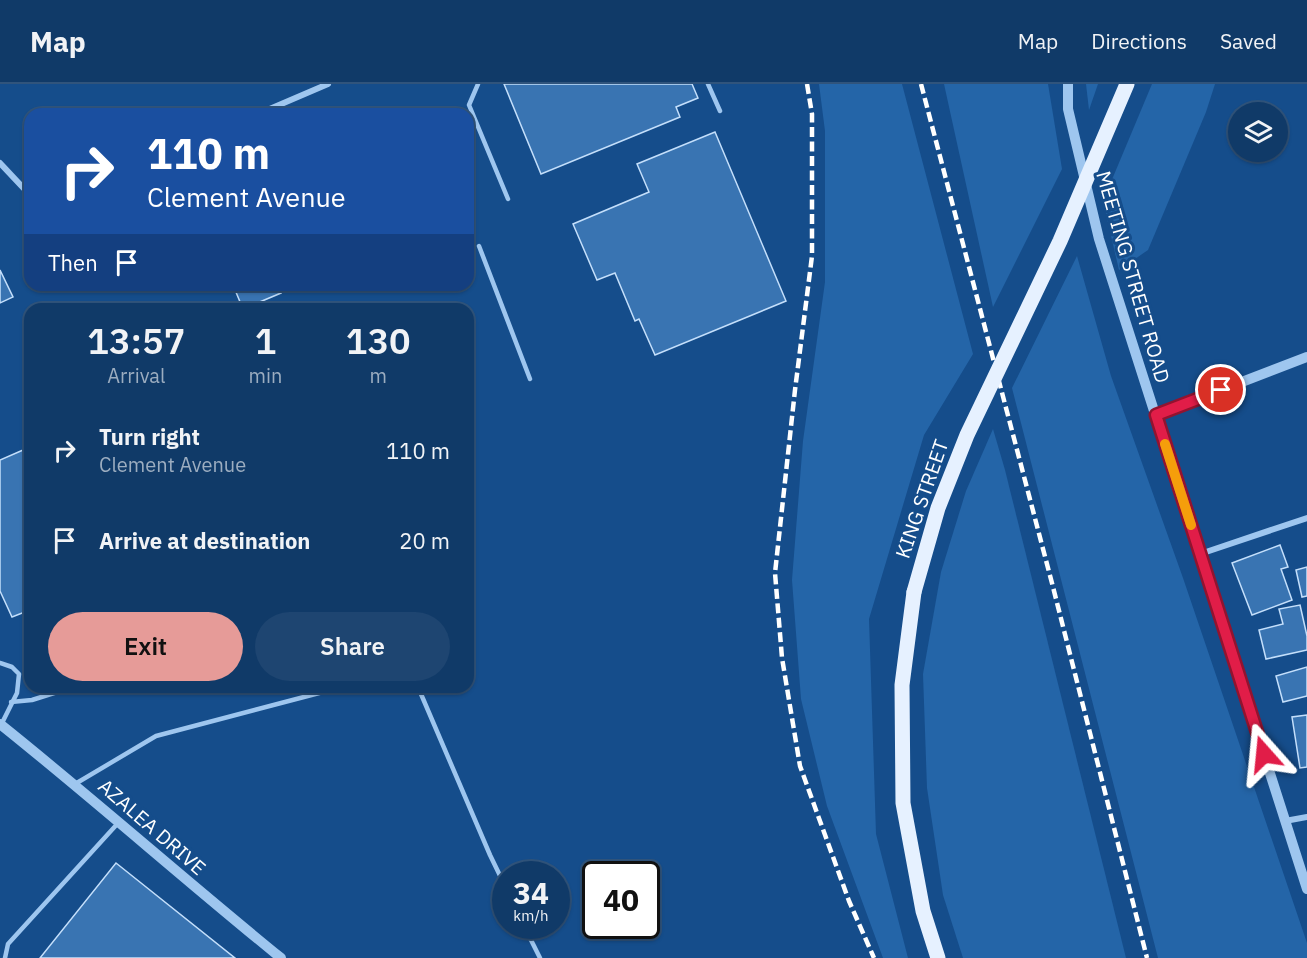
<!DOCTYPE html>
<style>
body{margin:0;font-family:"IBM Plex Sans",sans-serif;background:#1e4571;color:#f1f3f6;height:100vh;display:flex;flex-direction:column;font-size:22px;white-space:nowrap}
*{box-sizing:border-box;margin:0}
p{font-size:20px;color:#9cadc0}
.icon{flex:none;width:33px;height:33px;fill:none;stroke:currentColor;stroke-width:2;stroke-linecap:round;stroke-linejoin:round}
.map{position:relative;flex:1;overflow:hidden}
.details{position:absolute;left:24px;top:219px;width:450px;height:390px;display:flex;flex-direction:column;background:#103a68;border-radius:18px;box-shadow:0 2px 4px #0004,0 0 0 2px #30547c}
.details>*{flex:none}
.top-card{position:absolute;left:24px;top:24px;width:450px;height:183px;border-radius:18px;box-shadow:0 2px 4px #0004,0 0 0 2px #30547c;background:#1a4fa0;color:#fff;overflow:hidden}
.buttons{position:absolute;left:1228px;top:18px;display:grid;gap:12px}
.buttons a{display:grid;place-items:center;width:60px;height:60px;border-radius:50%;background:#103a68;box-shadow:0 2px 4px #0004,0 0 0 2px #30547c;font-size:30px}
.speed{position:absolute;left:492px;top:777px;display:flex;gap:12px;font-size:30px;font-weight:700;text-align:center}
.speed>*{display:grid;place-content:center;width:78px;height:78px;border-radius:50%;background:#103a68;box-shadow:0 2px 4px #0004,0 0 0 2px #30547c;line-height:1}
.speed small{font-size:15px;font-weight:400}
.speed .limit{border:3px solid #111;border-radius:9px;background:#fff;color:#111}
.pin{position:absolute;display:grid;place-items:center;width:51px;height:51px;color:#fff;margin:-26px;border:3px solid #fff;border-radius:50%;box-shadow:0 2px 6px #0007}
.me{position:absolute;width:66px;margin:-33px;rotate:342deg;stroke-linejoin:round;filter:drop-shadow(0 0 4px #0008)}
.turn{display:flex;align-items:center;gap:21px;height:126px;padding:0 24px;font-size:27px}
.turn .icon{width:78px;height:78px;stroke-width:2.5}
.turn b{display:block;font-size:42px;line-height:51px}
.then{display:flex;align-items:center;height:57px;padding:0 24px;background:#0003;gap:12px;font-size:22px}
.eta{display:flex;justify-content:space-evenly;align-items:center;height:102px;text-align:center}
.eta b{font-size:36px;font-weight:600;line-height:42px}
.cta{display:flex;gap:12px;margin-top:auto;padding:12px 24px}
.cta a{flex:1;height:69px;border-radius:36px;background:#e69b98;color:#111;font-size:24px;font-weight:600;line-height:69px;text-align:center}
.cta a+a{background:#1e4571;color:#f1f3f6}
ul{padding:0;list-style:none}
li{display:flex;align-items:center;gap:18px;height:90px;padding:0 24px}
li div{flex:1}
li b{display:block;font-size:22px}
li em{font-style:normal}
header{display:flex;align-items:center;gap:36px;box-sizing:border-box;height:84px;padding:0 30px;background:#103a68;border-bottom:2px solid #30547c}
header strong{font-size:28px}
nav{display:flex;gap:33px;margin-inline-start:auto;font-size:21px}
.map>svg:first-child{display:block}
</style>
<header>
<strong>Map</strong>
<nav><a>Map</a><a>Directions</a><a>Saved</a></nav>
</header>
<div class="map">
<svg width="1307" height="874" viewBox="0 0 1307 874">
<rect width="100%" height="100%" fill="#154d8b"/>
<g fill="#2465a8">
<path d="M819 0H902L973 270 924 351 869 535 876 750 908 874H883L827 722 801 615 792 496 803 357 825 198V47Z"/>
<path d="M944 0H1048L1062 85 993 223Z"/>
<path d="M1086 0H1098L1089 26Z"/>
<path d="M1152 0H1215L1206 28 1148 166 1119 186 1103 117Z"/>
<path d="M1077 172 1111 292 1183 494 1307 859V874H1158L1012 304Z"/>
<path d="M993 345 1005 386 1126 874H963L943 811 927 704 923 590 941 488 966 407Z"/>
</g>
<g fill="#3974b2" stroke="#c4dffb" stroke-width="1.5">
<path d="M504 0H692L698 14 676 23 680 33 541 90Z"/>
<path d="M715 48 786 217 655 271 639 235 635 237 615 189 597 196 573 140 649 108 637 80Z"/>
<path d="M0 186 13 213 0 219Z"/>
<path d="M233 201H277L281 209 243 225Z"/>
<path d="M30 363V526L12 533 0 507V376Z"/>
<path d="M1280 461 1288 483 1281 485 1292 516 1252 531 1232 479Z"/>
<path d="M1307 483V512L1302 513 1296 486Z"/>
<path d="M1300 521 1307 552V566L1266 575 1259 546 1283 540 1279 525Z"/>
<path d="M1307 583V612L1283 618 1276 592Z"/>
<path d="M1307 631V683L1300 684 1292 633Z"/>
<path d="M116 779 235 874H40Z"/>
</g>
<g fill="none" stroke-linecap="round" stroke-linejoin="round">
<g stroke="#9ec6ef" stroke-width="4.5">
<path d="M478 0 469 21 508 115"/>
<path d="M708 0 720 27"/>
<path d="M479 162 530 295"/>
<path d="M0 579 12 583 19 590 17 609 1 641"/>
<path d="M418 603 490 771 506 804"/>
<path d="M11 618 32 616 73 603"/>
<path d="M75 700 156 652 342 603"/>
<path d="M524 842 540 874"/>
<path d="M5 874 8 860 119 738"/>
</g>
<g stroke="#9ec6ef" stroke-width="6">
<path d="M258 30 328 0"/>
<path d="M0 79 30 111"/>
<path d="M1200 470 1307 434"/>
<path d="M1285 737 1307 733"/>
</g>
<g stroke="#9ec6ef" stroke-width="10">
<path d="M1068 0V25L1099 155 1307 805"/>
<path d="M1156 331 1307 273"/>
<path d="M0 640C95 716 186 797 281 874"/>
</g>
<path stroke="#e6f1ff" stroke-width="15" d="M914 508 902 601 903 719 923 827 938 874"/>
<g stroke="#fff" stroke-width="4.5" stroke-dasharray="10 4.5" stroke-linecap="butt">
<path d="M807 0 812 30V172L795 306 775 489 782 574 800 682 849 817 874 874"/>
<path d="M921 0 1053 503 1147 874"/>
</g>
<path stroke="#e6f1ff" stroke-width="15" d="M914 508 938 424 967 351 1060 157 1127 0"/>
</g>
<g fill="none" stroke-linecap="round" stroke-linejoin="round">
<defs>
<path id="route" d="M1221 306 1156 331 1264 670"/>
</defs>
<use href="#route" stroke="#92132f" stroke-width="15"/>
<use href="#route" stroke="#e11d48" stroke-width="10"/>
<path stroke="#f59e0b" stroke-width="10" d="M1165 360 1191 441"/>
</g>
<g text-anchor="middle" stroke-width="6" stroke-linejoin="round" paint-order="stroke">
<g font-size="20" fill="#fff" stroke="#154d8b">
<text transform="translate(1133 193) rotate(74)" y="7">MEETING STREET ROAD</text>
<text transform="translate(922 415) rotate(-71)" y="7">KING STREET</text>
<text transform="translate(152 743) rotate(41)" y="7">AZALEA DRIVE</text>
</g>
</g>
</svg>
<div class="buttons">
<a><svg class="icon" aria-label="layers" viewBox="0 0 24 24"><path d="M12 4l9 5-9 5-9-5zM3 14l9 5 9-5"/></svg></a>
</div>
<div class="speed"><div>34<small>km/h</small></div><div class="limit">40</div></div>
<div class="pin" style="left:1221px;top:306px;background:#d93025"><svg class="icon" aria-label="arrive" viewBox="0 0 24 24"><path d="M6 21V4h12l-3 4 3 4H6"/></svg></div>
<svg class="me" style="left:1264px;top:670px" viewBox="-20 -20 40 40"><path d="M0-17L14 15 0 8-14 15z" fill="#e11d48" stroke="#fff" stroke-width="4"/></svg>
<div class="top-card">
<div class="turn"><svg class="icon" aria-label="right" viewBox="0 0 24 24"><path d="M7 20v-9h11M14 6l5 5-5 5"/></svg><div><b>110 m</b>Clement Avenue</div></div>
<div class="then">Then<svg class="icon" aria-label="arrive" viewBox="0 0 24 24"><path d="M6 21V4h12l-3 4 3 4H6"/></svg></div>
</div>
<section class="details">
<div class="eta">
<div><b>13:57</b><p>Arrival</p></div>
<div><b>1</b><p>min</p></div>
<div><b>130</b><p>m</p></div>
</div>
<ul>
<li><svg class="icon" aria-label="right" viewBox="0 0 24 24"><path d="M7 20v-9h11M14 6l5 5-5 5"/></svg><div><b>Turn right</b><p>Clement Avenue</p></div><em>110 m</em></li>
<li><svg class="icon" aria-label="arrive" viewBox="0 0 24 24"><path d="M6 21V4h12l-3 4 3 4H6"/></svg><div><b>Arrive at destination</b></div><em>20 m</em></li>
</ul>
<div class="cta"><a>Exit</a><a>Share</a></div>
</section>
</div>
